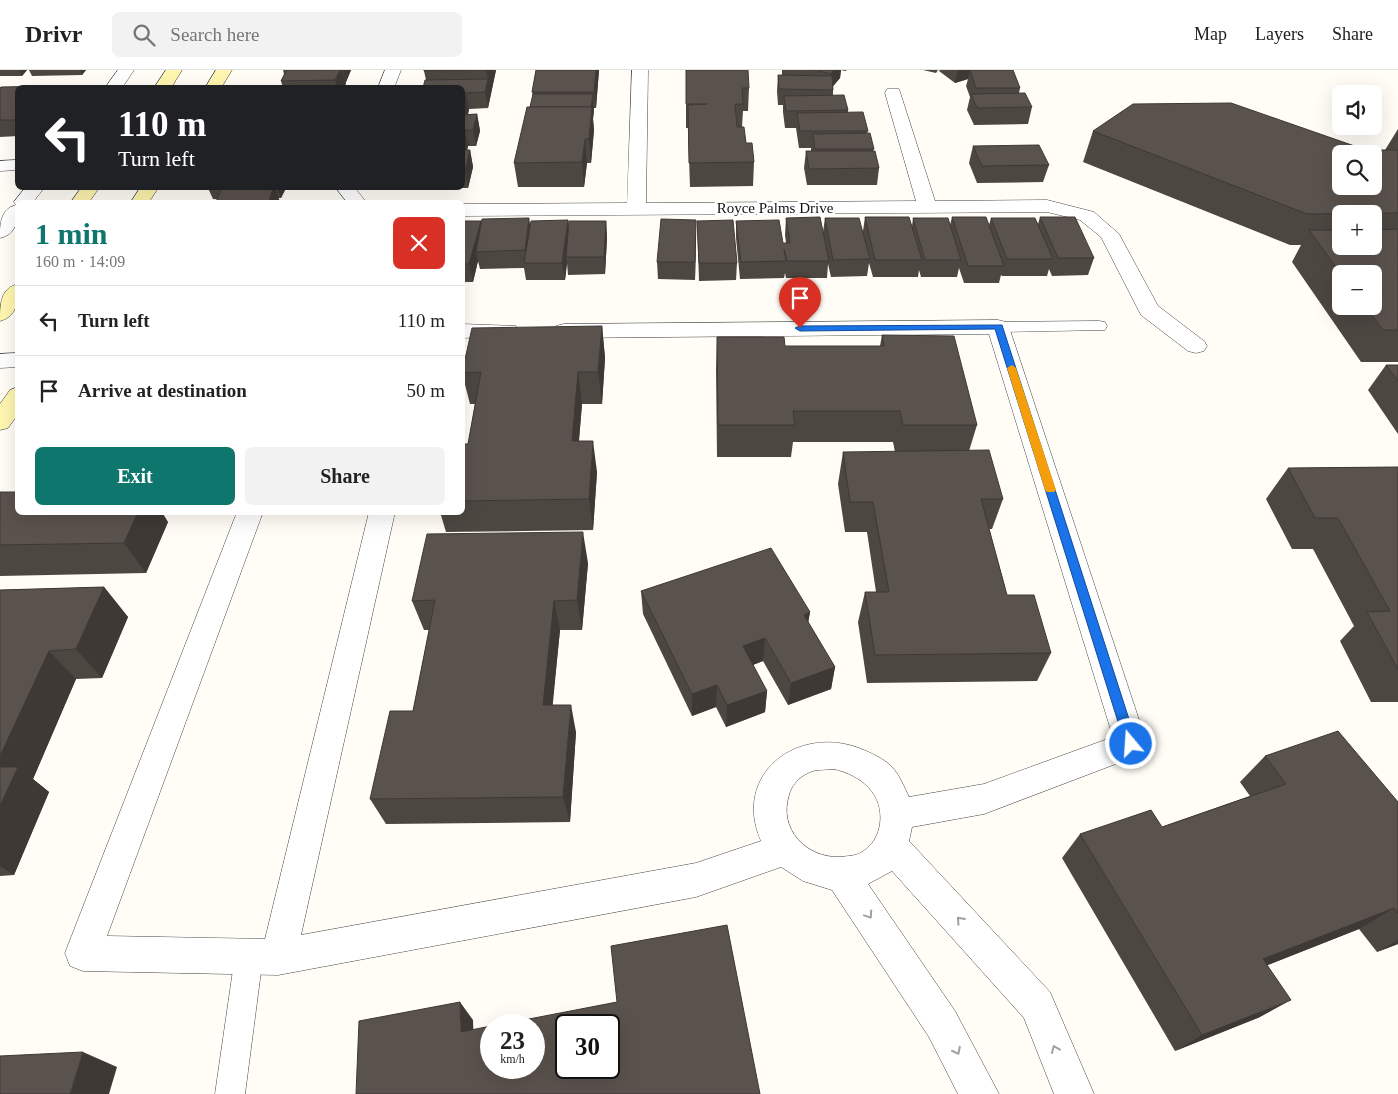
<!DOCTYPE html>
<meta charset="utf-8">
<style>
body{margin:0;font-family:"Times New Roman",serif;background:#f2f2f2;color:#222;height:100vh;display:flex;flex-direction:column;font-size:19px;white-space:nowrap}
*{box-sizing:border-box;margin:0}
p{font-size:16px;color:#767676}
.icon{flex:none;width:28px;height:28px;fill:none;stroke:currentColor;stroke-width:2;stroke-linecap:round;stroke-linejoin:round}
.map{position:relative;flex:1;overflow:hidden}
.side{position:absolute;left:15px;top:130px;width:450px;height:315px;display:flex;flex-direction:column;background:#fff;border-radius:8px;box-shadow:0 5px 20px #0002}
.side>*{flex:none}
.hud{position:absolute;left:15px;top:15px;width:450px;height:105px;border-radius:8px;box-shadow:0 5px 20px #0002;background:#202124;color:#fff;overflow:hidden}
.fabs{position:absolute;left:1332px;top:15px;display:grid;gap:10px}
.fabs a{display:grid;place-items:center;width:50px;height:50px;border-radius:8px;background:#fff;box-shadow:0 5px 20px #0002;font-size:25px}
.speed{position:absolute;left:480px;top:944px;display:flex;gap:10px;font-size:25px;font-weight:700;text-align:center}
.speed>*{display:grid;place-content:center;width:65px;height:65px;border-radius:50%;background:#fff;box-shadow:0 5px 20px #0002;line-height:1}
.speed small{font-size:12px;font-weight:400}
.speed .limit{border:2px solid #111;border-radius:8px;background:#fff;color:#111}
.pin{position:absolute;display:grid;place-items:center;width:42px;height:42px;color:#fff;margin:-51px -21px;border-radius:50% 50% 50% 0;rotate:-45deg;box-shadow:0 0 5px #0007}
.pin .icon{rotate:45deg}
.me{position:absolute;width:55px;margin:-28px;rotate:342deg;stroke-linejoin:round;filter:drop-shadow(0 0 4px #0008)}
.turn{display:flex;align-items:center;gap:18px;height:105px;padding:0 20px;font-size:22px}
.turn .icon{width:65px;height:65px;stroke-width:2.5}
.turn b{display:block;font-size:35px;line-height:42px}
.round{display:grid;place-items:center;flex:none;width:52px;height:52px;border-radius:8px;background:#f2f2f2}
.overview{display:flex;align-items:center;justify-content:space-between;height:85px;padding:0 20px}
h1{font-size:30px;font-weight:700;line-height:38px;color:#0f766e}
.action{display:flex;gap:10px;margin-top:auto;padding:10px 20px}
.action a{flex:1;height:58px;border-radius:8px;background:#0f766e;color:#fff;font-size:20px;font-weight:700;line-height:58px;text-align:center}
.action a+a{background:#f2f2f2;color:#222}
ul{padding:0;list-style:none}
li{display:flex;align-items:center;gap:15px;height:70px;padding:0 20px;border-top:1px solid #e0e0e0}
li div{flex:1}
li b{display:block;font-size:19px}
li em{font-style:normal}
header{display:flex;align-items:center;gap:30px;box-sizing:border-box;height:70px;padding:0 25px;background:#fff;border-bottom:1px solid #e0e0e0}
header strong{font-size:24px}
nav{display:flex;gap:28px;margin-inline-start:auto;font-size:18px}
.search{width:350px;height:45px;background:#f2f2f2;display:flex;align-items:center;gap:12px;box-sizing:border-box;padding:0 18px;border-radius:8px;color:#767676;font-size:19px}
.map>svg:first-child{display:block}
</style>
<header>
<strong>Drivr</strong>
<div class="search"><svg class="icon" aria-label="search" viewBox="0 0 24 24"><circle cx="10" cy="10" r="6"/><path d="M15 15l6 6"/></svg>Search here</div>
<nav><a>Map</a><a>Layers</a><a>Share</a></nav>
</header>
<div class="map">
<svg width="1398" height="1024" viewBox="0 0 1398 1024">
<rect width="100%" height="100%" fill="#fffdf5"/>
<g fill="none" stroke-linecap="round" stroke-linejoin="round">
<defs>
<g id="service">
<path d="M1099 251 1105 252 1107 256 1105 260 998 262 992 261 990 257 992 253 998 252Z"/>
<path d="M249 872 259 876 263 886 245 1024H215L235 886 239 876Z"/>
</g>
<g id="minor">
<path d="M118 0H134L122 18H105Z"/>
<path d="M385 0H401L394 18H378Z"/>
<path d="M632 0H648L646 133 916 131 885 23 887 19H899L935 131 1047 130 1094 142 1119 164 1158 236 1204 271 1207 276 1204 281 1196 283 1188 281 1141 245 1101 167 1080 150 1047 142 462 146V134L627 133Z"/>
<path d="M18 90V100L0 101V91Z"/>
<path d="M25 118H44L33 132H18C18 148 18 164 0 168 0 155 0 139 16 135L14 132Z"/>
<path d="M336 118H355L366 132H347Z"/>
<path d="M998 250 1006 252 1009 257 1147 674 1142 684 984 744 912 757 909 771 1050 922 1094 1024H1054L1024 948 892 801 868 814 955 941 999 1024H958L929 967 832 820 803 811 781 797 696 827 278 905 83 901 70 896 65 883 237 442H263L107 866 265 869 369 442H395L301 865 696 793 761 771C732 705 796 655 859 678 871 683 883 688 892 697 900 706 904 717 909 727L984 714 1113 667 989 264 564 268 556 266 553 261 556 256 564 254ZM834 699C861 705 884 724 880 754 878 766 873 775 862 782 856 786 848 786 840 787 806 788 778 759 789 725 791 716 799 707 808 703 815 699 826 700 834 699Z"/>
<path d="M462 254 516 256 519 261 516 266 462 268Z"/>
<path d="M18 283V297L0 298V284Z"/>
</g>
<g id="secondary">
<path d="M166 0H182L171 18H154Z"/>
<path d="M216 0H232L221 18H205Z"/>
<path d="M81 118H99L89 132H71Z"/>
<path d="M140 118H158L149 132H131Z"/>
<path d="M18 214C18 230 18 246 0 251 0 235 0 218 18 214Z"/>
<path d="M18 317V344L8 358 0 360V334L10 320Z"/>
</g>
</defs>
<use href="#service" stroke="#444" stroke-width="1"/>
<use href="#minor" stroke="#444" stroke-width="1"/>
<use href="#secondary" stroke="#333" stroke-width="1"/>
<use href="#service" fill="#fff" fill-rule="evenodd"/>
<use href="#minor" fill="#fff" fill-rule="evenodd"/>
<use href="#secondary" fill="#fff6b0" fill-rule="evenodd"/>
</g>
<g fill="#4d4742" fill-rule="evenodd">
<path d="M0 0H27L22 6H0Z"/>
<path d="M29 0H86L82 5 32 6Z"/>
<path d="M283 0H351L346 12H345L346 13 344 18H283L281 11 284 4Z"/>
<path d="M424 0H496L488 38 469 39 468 44H477L480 61 476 76H468L467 80H470L473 97 468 118H399H462V18L426 10 424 1Z"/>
<path d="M536 0H599L596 38H594L593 49 594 60 591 93H587L584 117H518L514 93 533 27 532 22Z"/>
<path d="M686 0 749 18 748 41H743L742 57 746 73 754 92 753 116 690 117 688 58H686Z"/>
<path d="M782 0H847L845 1 841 0 840 8 833 16V25L848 40V43L868 61 867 63 874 79 873 81 879 98 877 115H807L804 98 806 81H811V78H799L796 58H785L783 42V35H778L777 21 778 5H782Z"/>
<path d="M923 0H938L936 3Z"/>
<path d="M940 0H1013L1020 18 1019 23 1032 37 1028 54 974 55 967 40 970 27 966 16 968 9 955 13 939 1Z"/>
<path d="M50 16 51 18H18V66L0 67V18Z"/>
<path d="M1398 59V292H1361L1292 192 1301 175H1290L1083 92 1093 61 1366 80H1385ZM1341 144H1374V176H1341ZM1341 204 1374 236H1341Z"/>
<path d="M973 76 1049 95 1043 112 977 113 969 93Z"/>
<path d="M208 118H286L281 128H278L280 132 213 129Z"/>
<path d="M865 147 912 156 913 148 950 155 952 147 989 155 991 148 1038 154 1040 147 1094 188 1088 205 1052 206 1049 199 1047 206H1002L1001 205 999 213H964L959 198 957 207H921L919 200 918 207H873L869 193 867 206 831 207 828 194 827 208H786L785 203 784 208 740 209 736 168V151L783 173H786L785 165 786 148 823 162 825 148 863 161Z"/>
<path d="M568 150 569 157 606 151 607 168 605 204 568 205 567 193 565 210H526L524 198 480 199 478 191 473 212H462V151H481V153L530 154Z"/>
<path d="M697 151 737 193 736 210 699 211Z"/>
<path d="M696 167 695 210 658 209 657 192Z"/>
<path d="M602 256 605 288 602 334H582L579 371 597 402 593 460 446 462 440 442H462V374H468L475 334H470L462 303Z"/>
<path d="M882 265 977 355 969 381 1003 429 992 459H989L1007 525 1051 583 1037 611 867 613 858 552 865 522H876L867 462H845L838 414 843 382H895L893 372H793L791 387H717L716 299 717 267 785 276H880Z"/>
<path d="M1386 295H1398V364L1368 320Z"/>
<path d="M1398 397V632H1371L1340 571 1354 556 1313 479H1292L1266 429 1288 398Z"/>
<path d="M0 422 168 452 146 503 0 506Z"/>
<path d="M588 493 582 560H560L552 635 576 662 570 752 386 754 370 729 413 641 429 560H424L412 531Z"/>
<path d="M104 517 128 547 102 608 76 609 33 709 49 722 14 805 0 806V520Z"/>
<path d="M641 521 810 542 808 552 835 597 831 619 788 635 763 591 753 595 767 621 765 642 726 657 716 637 692 646 643 544Z"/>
<path d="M1265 686 1398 732V874L1377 882 1359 859 1268 895 1260 947 1175 981 1062 788 1080 764 1162 757 1250 726 1240 712Z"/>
</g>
<g fill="#3f3936">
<path d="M19 0H27L22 6Z"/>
<path d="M80 0H86L82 5Z"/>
<path d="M340 0H342L346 13 344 18H337L335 10Z"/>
<path d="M343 0H351L346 12Z"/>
<path d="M486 0H496L488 38 485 22 488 9Z"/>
<path d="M596 0H599L596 38 594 22Z"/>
<path d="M834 0H841L840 8 830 20 831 4Z"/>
<path d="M958 0H970L968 9 955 13Z"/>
<path d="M466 24 469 40 464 59 462 51V38Z"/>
<path d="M593 24 594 41 593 49 594 60 591 93 589 69 590 42Z"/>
<path d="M477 44 480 61 476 76 473 60Z"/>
<path d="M465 60 468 76 464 94 462 87V70Z"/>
<path d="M585 69 587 93 584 117 582 92Z"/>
<path d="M470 80 473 97 468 118 465 101Z"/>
<path d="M273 118H275L280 132H269Z"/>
<path d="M277 118H286L281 128Z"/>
<path d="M529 148 532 165 527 193 525 180Z"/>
<path d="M568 150 570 167 566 187 567 193 565 210 562 193Z"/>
<path d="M696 150V167L695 210V192Z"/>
<path d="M481 151 484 168 476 182 478 191 473 212 469 194Z"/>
<path d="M606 151 607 168 605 204 604 187Z"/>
<path d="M602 256 605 288 602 334 598 302Z"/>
<path d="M578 302 582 334 576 403 572 371Z"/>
<path d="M593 371 597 402 593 460 589 429Z"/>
<path d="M138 442H162L168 452 146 503 124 473Z"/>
<path d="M583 462 588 493 582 560 577 530Z"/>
<path d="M104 517 128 547 102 608 76 579Z"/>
<path d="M554 531 560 560 550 663 543 635Z"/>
<path d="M810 542 806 565 804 545Z"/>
<path d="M765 568 763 591 742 599 743 576Z"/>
<path d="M49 581 76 609 33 709 49 722 14 805 0 796V686Z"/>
<path d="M835 597 831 619 788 635 791 613Z"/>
<path d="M717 615 716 637 692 646V624Z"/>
<path d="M767 621 765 642 726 657 727 635Z"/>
<path d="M571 635 576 662 570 752 563 727Z"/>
<path d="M1394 838 1359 859 1234 908 1263 889Z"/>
<path d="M1398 870V874L1377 882Z"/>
<path d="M1291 930 1260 947 1175 981 1202 965Z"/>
<path d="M460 932 473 950 474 978 461 962Z"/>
<path d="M83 982 117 997 109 1024H70Z"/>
</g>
<g fill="#5a524d" stroke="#3f3936" fill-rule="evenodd">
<path d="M287 0H340L335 10 281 11Z"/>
<path d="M424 0H486L424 1Z"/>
<path d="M536 0H596L594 22H532Z"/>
<path d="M686 0H748L749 18H742L743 34H735L737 57H744L746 73H752L754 92 689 93 688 35 707 34H686Z"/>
<path d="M815 0H834L831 4Z"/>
<path d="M970 0H1013L1020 18H976Z"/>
<path d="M778 5 832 6 833 20 779 19Z"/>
<path d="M488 9 485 22 462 23V18H423L425 10Z"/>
<path d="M50 16 49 18H18V50H0V18L1 17Z"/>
<path d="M1025 23 1032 37 977 38 971 24Z"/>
<path d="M462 24H466L462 38Z"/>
<path d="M533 24H593L591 37H530Z"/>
<path d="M844 25 848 40 786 41 784 26Z"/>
<path d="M1231 33 1366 80H1398V143L1307 144 1093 61 1133 34ZM1341 84H1374V116H1341Z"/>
<path d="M527 37H592L589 69H585L582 92 514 93Z"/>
<path d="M863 42 868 61H800L797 43Z"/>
<path d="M477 44 473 60H465L462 70V45Z"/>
<path d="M870 63 874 79H815L813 64Z"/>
<path d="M1039 75 1049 95 982 96 973 76Z"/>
<path d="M462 80H470L465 101H462Z"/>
<path d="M806 81H875L879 98 809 99Z"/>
<path d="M243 118H273L269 132H216L221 119Z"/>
<path d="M820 147 829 191H787L784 179 786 191 741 192 736 151 779 150 783 173H790L786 148Z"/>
<path d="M865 147H909L922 190H875Z"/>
<path d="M952 147H986L1004 196H968Z"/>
<path d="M1040 147H1075L1094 188H1058Z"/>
<path d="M529 148 525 180 476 182 482 149Z"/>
<path d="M825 148H859L870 189 833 190Z"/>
<path d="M913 148H948L961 190H925Z"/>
<path d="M991 148H1035L1053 189H1007Z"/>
<path d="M661 149 696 150 695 192H657Z"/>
<path d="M568 150 562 193H524L531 151Z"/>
<path d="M733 150 737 193H699L697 151Z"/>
<path d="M462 151H481L469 194H462Z"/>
<path d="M569 151H606L604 187H566Z"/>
<path d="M1398 159V260H1383L1365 236H1374V204H1341L1309 160H1341V176H1374V160Z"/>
<path d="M602 256 598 302H578L572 371H593L589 429 462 431V374H468L481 302 462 303 472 258Z"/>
<path d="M882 265 954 266 977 355H903L900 341H793L795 355H718L717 267H784L785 276H884Z"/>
<path d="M1386 295H1398V311Z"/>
<path d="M989 380 1003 429H981L1007 525H1034L1051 583 875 585 865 522H889L873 432H850L843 382Z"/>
<path d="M1398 397V599L1367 542 1390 541 1338 448H1315L1288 398Z"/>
<path d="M0 422H18V442H138L124 473 0 475Z"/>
<path d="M583 462 577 530 554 531 543 635H571L563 727 370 729 390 641H413L435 530 412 531 427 464Z"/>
<path d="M771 478 810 542 804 545 835 597 791 613 765 568 743 576 767 621 727 635 717 615 692 624 641 521Z"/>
<path d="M104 517 76 579 49 581 0 686V520Z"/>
<path d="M1338 661 1398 732V843L1394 838 1263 889 1291 930 1202 965 1080 764 1151 740 1162 757 1286 714 1265 686Z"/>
<path d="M0 697H18L0 736Z"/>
<path d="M727 855 760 1024H356L359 951 460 932 461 962 491 956V998H534V955H498L617 932 611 876ZM566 955H609V998H566Z"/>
<path d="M83 982 70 1024H0V986Z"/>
</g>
<defs><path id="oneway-chevron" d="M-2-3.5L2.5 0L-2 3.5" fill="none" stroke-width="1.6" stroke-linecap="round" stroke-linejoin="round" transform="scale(1.25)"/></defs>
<g stroke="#a0a0a0">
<use href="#oneway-chevron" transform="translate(869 845) rotate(56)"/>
<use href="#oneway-chevron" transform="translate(960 850) rotate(-132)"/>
<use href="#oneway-chevron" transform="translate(1055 979) rotate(-113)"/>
<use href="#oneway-chevron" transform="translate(957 981) rotate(63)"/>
</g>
<path fill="#1a73e8" stroke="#114b97" d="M1002 255 1137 674 1136 678 1131 680 1126 678 1125 674 995 259 800 261 795 258 800 256Z"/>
<path fill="#f59e0b" d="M1012 295 1016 298 1056 420 1054 422H1047L1045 420 1007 298Z"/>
<g text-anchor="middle" stroke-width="5" stroke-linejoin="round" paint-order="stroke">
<g font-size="15" fill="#111" stroke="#fff">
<text x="775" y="143">Royce Palms Drive</text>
</g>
</g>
</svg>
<div class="fabs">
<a><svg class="icon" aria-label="sound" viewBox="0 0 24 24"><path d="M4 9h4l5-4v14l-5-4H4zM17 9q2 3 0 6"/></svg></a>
<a><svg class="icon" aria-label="search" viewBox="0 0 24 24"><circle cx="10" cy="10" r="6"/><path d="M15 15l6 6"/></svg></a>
<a>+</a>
<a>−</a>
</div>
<div class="speed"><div>23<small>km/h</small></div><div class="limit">30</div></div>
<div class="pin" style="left:800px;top:258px;background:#d93025"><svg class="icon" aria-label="arrive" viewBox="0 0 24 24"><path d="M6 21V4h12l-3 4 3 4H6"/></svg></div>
<svg class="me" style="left:1131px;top:674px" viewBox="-20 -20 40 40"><circle r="17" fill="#1a73e8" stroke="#fff" stroke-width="3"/><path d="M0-11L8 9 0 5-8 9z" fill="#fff"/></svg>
<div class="hud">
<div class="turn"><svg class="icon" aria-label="left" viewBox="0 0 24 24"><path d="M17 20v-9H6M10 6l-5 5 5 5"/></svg><div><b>110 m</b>Turn left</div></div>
</div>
<section class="side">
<div class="overview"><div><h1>1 min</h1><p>160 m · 14:09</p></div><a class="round" style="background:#d93025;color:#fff"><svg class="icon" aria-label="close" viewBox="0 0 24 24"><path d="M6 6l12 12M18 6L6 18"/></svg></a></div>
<ul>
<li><svg class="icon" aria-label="left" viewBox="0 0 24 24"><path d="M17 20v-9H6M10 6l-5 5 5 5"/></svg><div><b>Turn left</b></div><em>110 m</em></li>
<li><svg class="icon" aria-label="arrive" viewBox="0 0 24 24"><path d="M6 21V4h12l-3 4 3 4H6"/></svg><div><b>Arrive at destination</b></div><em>50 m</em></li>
</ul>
<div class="action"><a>Exit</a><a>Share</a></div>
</section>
</div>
